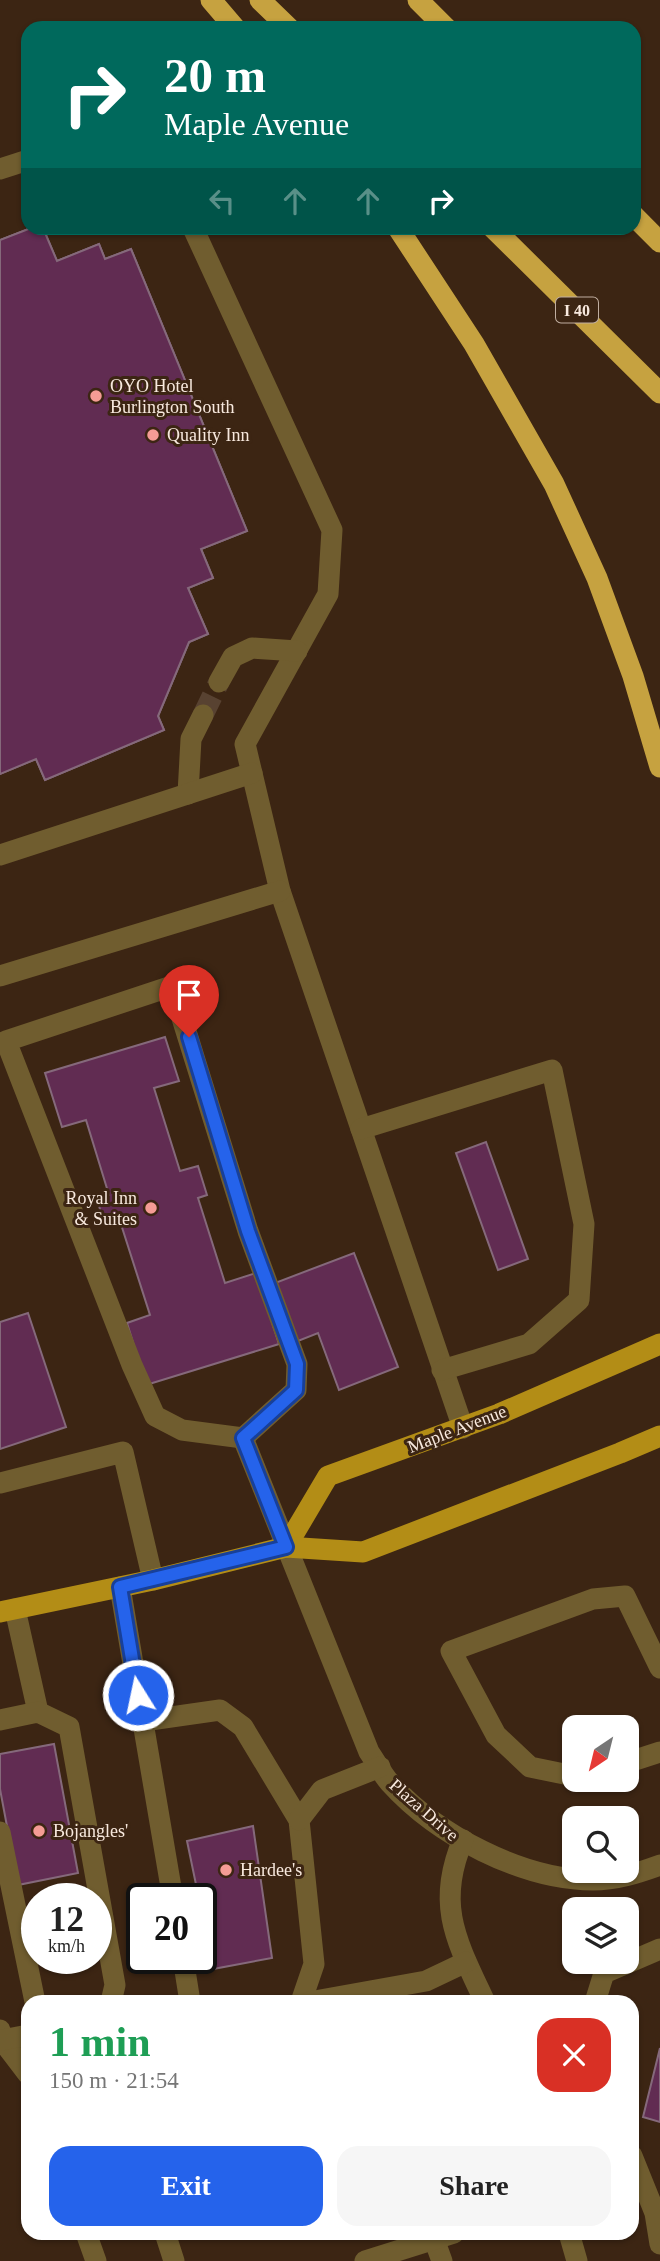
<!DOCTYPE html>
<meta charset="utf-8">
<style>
body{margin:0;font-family:"Times New Roman",serif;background:#f6f6f6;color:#222;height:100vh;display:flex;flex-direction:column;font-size:26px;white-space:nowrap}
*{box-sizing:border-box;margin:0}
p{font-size:23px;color:#767676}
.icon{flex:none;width:38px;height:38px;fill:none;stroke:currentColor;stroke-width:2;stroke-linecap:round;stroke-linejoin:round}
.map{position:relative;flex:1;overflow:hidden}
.sheet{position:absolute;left:21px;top:1995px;width:618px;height:245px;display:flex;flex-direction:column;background:#fff;border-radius:21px;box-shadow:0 2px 5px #0004}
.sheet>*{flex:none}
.hud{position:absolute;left:21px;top:21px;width:620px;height:214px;border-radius:21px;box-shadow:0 2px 5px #0004;background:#00695c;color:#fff;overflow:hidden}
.needle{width:46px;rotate:215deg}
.buttons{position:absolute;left:562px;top:1715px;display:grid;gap:14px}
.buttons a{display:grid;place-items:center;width:77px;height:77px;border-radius:14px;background:#fff;box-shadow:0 2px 5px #0004;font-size:35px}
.speed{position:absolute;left:21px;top:1883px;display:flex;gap:14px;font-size:35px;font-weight:700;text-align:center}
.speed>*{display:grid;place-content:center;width:91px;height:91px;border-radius:50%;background:#fff;box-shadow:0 2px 5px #0004;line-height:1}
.speed small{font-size:18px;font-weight:400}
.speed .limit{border:4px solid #111;border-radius:10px;background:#fff;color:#111}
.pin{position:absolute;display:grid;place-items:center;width:60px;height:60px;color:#fff;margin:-72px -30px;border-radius:50% 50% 50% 0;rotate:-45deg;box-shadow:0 0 7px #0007}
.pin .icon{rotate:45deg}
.me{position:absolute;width:77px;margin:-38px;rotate:350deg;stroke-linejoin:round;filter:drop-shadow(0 0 5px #0008)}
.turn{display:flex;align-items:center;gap:24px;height:147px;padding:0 28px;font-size:32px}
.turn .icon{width:91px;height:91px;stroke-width:2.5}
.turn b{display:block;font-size:49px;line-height:60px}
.lanes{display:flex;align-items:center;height:66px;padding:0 28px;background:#0003;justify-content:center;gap:35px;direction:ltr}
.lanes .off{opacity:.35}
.round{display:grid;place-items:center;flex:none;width:74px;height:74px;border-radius:21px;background:#f6f6f6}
.overview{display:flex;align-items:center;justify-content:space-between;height:119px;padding:0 28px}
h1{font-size:42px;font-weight:700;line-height:52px;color:#1e9e55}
.primary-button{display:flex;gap:14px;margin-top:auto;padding:14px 28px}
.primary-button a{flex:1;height:80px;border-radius:21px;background:#2563eb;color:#fff;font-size:28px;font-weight:700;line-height:80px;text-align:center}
.primary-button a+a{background:#f6f6f6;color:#222}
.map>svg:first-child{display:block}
</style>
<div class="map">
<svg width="660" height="2261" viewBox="0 0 660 2261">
<rect width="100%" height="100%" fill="#3c2513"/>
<g fill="#612c52" stroke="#85697b" stroke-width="2">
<path d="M31 228H43L57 261 99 244 105 259 131 249 247 531 201 549 213 578 188 588 208 634 189 642 158 716 164 730 45 780 36 759 0 774V624L151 562 50 319 0 339V240Z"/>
<path d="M31 228H43L57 261 99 244 105 259 131 249 247 531 201 549 213 578 188 588 208 634 189 642 158 716 164 730 45 780 36 759 0 774V240Z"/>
<path d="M165 1037 179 1081 154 1088 180 1171 198 1166 207 1195 198 1198 225 1283 256 1273 279 1344 146 1385 127 1323 150 1315 119 1218 104 1223 97 1199 109 1195 86 1120 62 1127 45 1073Z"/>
<path d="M486 1142 528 1259 498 1270 456 1153Z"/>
<path d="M354 1253 398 1367 339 1390 318 1333 298 1341 275 1283Z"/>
<path d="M28 1313 66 1427 0 1449V1322Z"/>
<path d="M54 1744 78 1873 18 1885 0 1789V1754Z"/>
<path d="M253 1826 272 1958 213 1969 201 1912V1899H199L187 1841Z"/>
<path d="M660 2048V2122L643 2117Z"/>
</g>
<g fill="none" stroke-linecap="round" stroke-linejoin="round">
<path stroke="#584231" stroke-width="21" stroke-dasharray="21 10" stroke-linecap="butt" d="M203 715 219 682"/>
<g stroke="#705d2f" stroke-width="21">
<path d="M0 169 28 160"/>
<path d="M193 228 332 530 328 594 245 744 280 891 463 1428"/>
<path d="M219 682 233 657 252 648 297 651"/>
<path d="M188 794 191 739 203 715"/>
<path d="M0 855 252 773"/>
<path d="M0 976 280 891"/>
<path d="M172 986 248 1231 297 1364 296 1390 243 1438 182 1430 155 1416 132 1365 6 1041Z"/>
<path d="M361 1129 552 1070 584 1224 579 1300 529 1344 442 1370"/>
<path d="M243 1438 369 1752C376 1762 382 1774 390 1783 437 1835 522 1880 593 1880 616 1880 638 1873 660 1865"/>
<path d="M0 1483 123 1452 153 1580"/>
<path d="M120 1587 173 1899"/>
<path d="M15 1609 38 1712"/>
<path d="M0 1720 38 1712 69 1727 115 1985 111 2002"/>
<path d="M143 1721 220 1710 243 1727 299 1820 314 1964 301 2002"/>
<path d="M626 1763 660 1752"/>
<path d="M574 1776 530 1767 496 1735 451 1651 593 1599 625 1596 660 1668"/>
<path d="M299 1820 322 1790 380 1767"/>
<path d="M0 1832 35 2002"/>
<path d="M463 1840C435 1905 457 1942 485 2002"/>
<path d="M183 1958 190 2002"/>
<path d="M309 2002 426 1981 466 1962"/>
<path d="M595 2002 604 1973 660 1949"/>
<path d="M0 2030 2 2040 28 2074"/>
<path d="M2 2040 28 2035"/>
<path d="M632 2156 655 2213 660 2244"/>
<path d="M86 2233 96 2261"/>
<path d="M165 2233 174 2261"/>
<path d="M569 2233 577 2261"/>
<path d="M434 2239 442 2261"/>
<path d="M365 2261 454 2233"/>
</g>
<g stroke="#b38d16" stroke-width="21">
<path d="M286 1547 328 1476 499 1414 660 1344"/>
<path d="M0 1612 153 1580 286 1547 363 1552 620 1453 660 1436"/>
</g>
<g stroke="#c6a240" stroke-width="21">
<path d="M211 0 235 28"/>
<path d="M260 0 289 28"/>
<path d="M418 0 446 28"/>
<path d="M634 216 660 242"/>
<path d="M398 228 474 344 554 484 597 578 633 676 660 767"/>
<path d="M493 228 660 393"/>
</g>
</g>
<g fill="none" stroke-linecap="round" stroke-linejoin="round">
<defs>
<path id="route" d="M138 1695 120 1587 286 1547 243 1438 296 1390 297 1364 248 1231 189 1037"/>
</defs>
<use href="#route" stroke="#184099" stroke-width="18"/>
<use href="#route" stroke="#2563eb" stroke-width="12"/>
</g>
<g fill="#f59c95" stroke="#3c2513" stroke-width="2.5">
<circle cx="96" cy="396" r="7"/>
<circle cx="153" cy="435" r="7"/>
<circle cx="151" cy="1208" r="7"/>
<circle cx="39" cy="1831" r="7"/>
<circle cx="226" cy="1870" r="7"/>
</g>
<g text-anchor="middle" stroke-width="6" stroke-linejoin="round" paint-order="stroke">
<rect fill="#3c2513" stroke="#c0aea1" stroke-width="2" x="556" y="297.5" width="42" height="25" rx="5"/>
<g font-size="16" font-weight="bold" fill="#f8e9de">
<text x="577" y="316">I 40</text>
</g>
<g font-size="18" fill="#f8e9de" stroke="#3c2513" text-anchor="start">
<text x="110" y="392">OYO Hotel<tspan x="110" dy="21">Burlington South</tspan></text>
<text x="167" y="441">Quality Inn</text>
<text x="137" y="1204" text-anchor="end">Royal Inn<tspan x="137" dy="21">&amp; Suites</tspan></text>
<text x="53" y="1837">Bojangles'</text>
<text x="240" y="1876">Hardee's</text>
</g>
<g font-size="18" fill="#f8e9de" stroke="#3c2513">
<text transform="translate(457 1429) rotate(-21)" y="6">Maple Avenue</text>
<text transform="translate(424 1810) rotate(41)" y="6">Plaza Drive</text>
</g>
</g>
</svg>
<div class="buttons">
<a><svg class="needle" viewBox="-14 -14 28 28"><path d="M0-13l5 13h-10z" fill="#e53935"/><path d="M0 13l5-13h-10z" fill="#767676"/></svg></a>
<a><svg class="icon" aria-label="search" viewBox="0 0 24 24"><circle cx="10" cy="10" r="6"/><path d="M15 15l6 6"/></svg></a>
<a><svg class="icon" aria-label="layers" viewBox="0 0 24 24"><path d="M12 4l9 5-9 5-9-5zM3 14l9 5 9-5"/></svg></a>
</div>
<div class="speed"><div>12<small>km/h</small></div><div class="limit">20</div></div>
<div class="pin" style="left:189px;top:1037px;background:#d93025"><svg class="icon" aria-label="arrive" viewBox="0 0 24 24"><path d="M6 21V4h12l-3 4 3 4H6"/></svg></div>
<svg class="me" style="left:138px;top:1695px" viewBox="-20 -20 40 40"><circle r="17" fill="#2563eb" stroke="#fff" stroke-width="3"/><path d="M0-11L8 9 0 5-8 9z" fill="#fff"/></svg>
<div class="hud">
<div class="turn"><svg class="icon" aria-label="right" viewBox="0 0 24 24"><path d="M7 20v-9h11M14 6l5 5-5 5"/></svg><div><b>20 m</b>Maple Avenue</div></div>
<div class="lanes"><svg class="icon off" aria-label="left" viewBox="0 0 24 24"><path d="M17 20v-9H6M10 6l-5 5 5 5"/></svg><svg class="icon off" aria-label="ahead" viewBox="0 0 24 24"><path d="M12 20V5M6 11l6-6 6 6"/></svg><svg class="icon off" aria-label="ahead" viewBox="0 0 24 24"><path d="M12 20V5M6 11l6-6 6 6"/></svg><svg class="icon" aria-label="right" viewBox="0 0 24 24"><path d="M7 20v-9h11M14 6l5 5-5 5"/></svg></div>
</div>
<section class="sheet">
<div class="overview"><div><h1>1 min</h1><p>150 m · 21:54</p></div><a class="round" style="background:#d93025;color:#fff"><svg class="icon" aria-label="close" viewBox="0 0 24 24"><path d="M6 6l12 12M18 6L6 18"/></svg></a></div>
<div class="primary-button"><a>Exit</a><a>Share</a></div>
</section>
</div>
